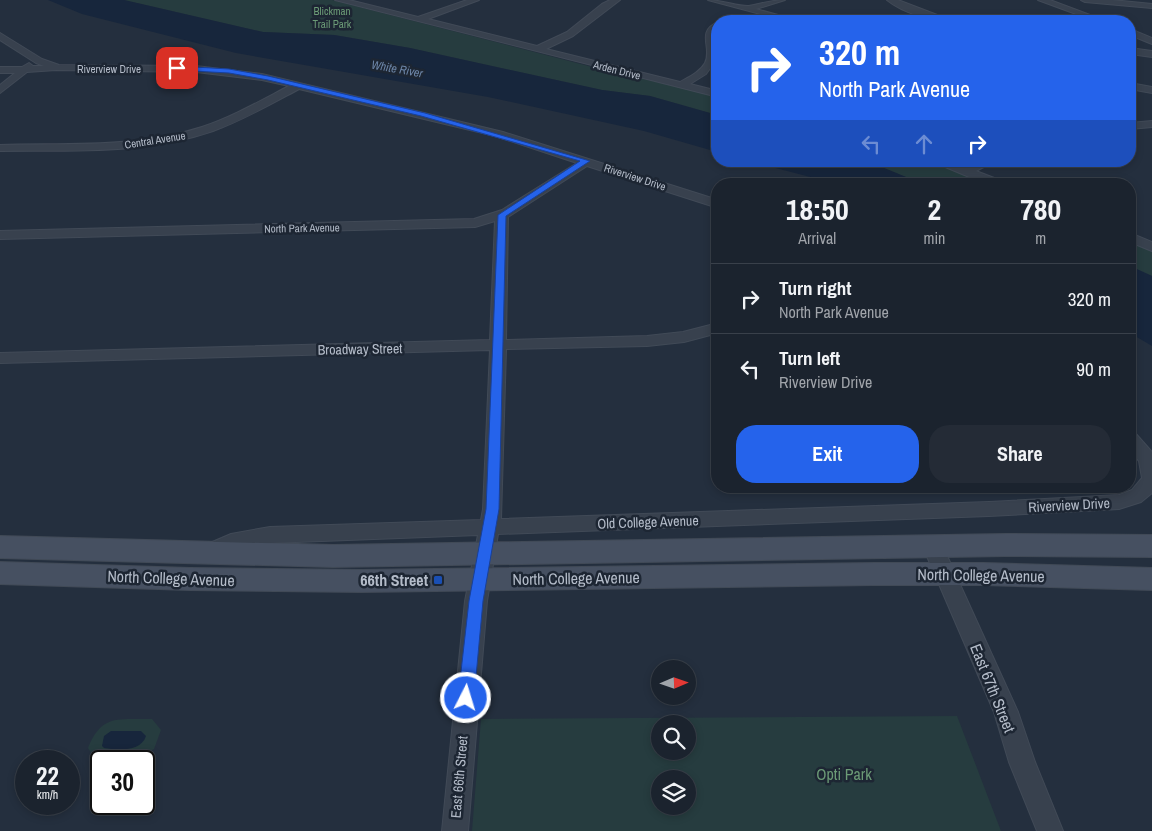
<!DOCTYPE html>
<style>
body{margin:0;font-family:"Archivo Narrow",sans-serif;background:#242b36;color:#f1f3f6;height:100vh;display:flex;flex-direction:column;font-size:19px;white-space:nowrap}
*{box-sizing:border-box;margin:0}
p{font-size:16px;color:#a0a4aa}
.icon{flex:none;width:28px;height:28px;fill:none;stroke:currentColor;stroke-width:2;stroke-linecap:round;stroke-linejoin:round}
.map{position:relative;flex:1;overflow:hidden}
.sheet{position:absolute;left:711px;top:178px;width:425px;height:315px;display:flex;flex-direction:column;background:#1b232e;border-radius:20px;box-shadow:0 2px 8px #0003,0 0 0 1px #39404a}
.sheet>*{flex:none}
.banner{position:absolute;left:711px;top:15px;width:425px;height:152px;border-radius:20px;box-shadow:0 2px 8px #0003,0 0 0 1px #39404a;background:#2563eb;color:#fff;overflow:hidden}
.needle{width:32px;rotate:88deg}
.fabs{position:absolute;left:651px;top:660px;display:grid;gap:10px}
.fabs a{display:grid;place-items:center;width:45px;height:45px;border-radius:50%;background:#1b232e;box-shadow:0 2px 8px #0003,0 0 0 1px #39404a;font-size:25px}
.speed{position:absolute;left:15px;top:750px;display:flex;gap:10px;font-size:25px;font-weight:700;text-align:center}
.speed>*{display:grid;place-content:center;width:65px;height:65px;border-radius:50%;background:#1b232e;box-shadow:0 2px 8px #0003,0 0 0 1px #39404a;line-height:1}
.speed small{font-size:12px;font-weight:400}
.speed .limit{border:2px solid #111;border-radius:8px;background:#fff;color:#111}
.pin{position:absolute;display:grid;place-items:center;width:42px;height:42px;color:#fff;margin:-21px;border-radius:10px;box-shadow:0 2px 8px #0006}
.me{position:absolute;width:55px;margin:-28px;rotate:5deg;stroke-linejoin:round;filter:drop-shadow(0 0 4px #0008)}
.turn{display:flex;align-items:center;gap:18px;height:105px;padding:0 25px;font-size:22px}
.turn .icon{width:65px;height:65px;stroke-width:2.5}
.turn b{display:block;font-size:35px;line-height:42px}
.lanes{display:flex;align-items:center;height:48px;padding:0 25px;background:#0003;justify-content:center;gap:25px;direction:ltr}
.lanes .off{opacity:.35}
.eta{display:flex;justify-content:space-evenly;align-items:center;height:85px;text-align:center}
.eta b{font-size:30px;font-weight:700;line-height:35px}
.button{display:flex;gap:10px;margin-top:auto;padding:10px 25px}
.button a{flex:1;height:58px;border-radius:20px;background:#2563eb;color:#fff;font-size:20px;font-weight:700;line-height:58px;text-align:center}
.button a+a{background:#242b36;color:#f1f3f6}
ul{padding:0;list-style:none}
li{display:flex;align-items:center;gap:15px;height:70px;padding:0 25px;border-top:1px solid #39404a}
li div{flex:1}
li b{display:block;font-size:19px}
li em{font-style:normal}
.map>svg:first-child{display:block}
</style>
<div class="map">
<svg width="1152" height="831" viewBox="0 0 1152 831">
<rect width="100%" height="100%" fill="#242f3e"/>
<g fill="#263c3f" fill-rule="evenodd">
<path d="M124 0H332L592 67 717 96V115L650 96 602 90 410 48 334 35 263 32Z"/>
<path d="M867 161H929L991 184H923Z"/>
<path d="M1130 242 1152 251V276L1130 266Z"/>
<path d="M957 716 1001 831H472L481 719ZM660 724H688V751H660ZM660 779H688V806H660Z"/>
<path d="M152 719 161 730 154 749 138 758 95 759 88 748C102 713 119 720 152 719Z"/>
</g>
<g fill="#17263c">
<path d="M48 0H124L263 32 334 35 410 48 602 90 650 96 717 115V152L644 131 488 97 236 53 82 14Z"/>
<path d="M749 161H867L923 184H828L818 179Z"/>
<path d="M1130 266 1152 276V346L1130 333Z"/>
<path d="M111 731H141L146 736C141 752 118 750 104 748L102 746 104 736Z"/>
</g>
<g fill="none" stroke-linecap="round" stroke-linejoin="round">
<defs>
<g id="minor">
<path d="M335 0H349L418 17 467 0H479L428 19 537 46 567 32 602 4 610 0H620L573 36 546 49 680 82C689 77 700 72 705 63 713 48 695 32 718 22V30L714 38 716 60 706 74 690 84 718 91V97Z"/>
<path d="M708 0C721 0 740 7 749 6 761 4 772 0 785 0L756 9 800 21H787Z"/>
<path d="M887 0H898L953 21C933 22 903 13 887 0Z"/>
<path d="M1038 0H1050L1106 21H1095Z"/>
<path d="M1081 0H1112L1152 4V8L1085 2Z"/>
<path d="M1130 29 1152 38V44L1130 35Z"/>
<path d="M0 33 42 59 59 65 196 66 262 74 503 132 718 200V208L587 166 508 217 506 340 647 336 683 332 718 323V333L684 342 647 346 506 349 501 519 989 502 1119 495 1132 490 1142 478 1139 461 1130 450V432L1136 434 1152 452V493L1141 502 1119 509 989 516 498 534 487 601 468 831H442L465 601 478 535 270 543 241 546 210 560 203 558 200 552 203 546 231 534 270 527 481 520 483 509 490 350 0 363V353L490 340 495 221 475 227 0 239V231L474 219 502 210 577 163 495 136 299 89C271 104 243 120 213 131 144 155 71 150 0 151V145C68 143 137 148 202 127 232 117 260 101 289 86L262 80 196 72 56 70 27 72 0 93V85L15 73H0V67H22L29 63 33 66H44L36 63 0 40Z"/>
<path d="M1130 48 1152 51V57L1130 54Z"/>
<path d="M1130 83 1152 87V93L1130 89Z"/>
<path d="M1152 121V127L1130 129V123Z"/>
<path d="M931 161H948L965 167 979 161H995L976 171 1002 181 1004 184H986Z"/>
<path d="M1130 233 1152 242V251L1130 242Z"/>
<path d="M933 539 940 541 943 547 1018 712 1035 762 1063 831H1037L1009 762 994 712 923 547 926 541Z"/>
</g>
<g id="secondary">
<path d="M1005 534 1152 535V557L1005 556 333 567 0 558V536L333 545Z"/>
<path d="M0 562 190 568 361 570 873 563H984L1152 568V590L984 585H873L361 592 190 590 0 584Z"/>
</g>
</defs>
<use href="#minor" stroke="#414a57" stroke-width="2"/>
<use href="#secondary" stroke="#414a57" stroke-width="2"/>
<use href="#minor" fill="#38414e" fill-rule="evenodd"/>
<use href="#secondary" fill="#465061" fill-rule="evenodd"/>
</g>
<path fill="#2563eb" stroke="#184099" d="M177 66 229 69 268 76 425 113 590 161 506 216 499 509 483 601 474 698 472 703 466 705 461 703 458 698 469 601 486 509 498 215 580 161 421 116 268 80 229 73 175 70 174 68Z"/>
<rect fill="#1a4fb4" stroke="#1d2633" stroke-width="2" x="433" y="575" width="10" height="10" rx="2.5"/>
<g text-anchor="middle" stroke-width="5" stroke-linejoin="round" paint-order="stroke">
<g font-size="11" fill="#6b9a76" stroke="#1d2633">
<text x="332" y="15">Blickman<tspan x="332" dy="13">Trail Park</tspan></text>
</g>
<g font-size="11" fill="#b4bcc9" stroke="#1d2633">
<text x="109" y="73">Riverview Drive</text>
<text transform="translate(617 70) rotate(14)" y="4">Arden Drive</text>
<text transform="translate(155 140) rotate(-9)" y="4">Central Avenue</text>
<text transform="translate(635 177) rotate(18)" y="4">Riverview Drive</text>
<text transform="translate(302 228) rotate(-1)" y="4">North Park Avenue</text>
</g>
<g font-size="12" font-style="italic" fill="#6d86a8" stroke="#1d2633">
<text transform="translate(397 69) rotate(10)" y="4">White River</text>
</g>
<g font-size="14" fill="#b4bcc9" stroke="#1d2633">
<text transform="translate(360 349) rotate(-1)" y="5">Broadway Street</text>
<text transform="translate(1069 505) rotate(-3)" y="5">Riverview Drive</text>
<text transform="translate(648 522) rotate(-2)" y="5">Old College Avenue</text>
<text transform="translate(459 777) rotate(-85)" y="5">East 66th Street</text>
</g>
<g font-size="16" fill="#b4bcc9" stroke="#1d2633">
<text transform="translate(981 575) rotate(1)" y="6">North College Avenue</text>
<text transform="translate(171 578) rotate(2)" y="6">North College Avenue</text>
<text transform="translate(576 578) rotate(-1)" y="6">North College Avenue</text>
<text transform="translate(993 688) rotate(68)" y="6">East 67th Street</text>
</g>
<g font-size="16" font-weight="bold" fill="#b4bcc9" stroke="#1d2633" text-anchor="end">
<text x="428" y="586">66th Street</text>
</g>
<g font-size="16" fill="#6b9a76" stroke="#1d2633">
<text x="844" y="780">Opti Park</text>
</g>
</g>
</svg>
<div class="fabs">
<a><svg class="needle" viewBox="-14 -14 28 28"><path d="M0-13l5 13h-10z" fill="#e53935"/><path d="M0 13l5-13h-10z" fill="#a0a4aa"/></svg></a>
<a><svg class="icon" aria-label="search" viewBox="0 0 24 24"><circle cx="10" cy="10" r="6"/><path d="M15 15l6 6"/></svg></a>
<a><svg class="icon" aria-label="layers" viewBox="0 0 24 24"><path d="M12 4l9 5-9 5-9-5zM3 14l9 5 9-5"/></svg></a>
</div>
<div class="speed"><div>22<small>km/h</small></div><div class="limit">30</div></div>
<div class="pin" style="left:177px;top:68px;background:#d93025"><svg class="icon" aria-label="arrive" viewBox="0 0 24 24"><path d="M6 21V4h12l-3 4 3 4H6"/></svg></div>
<svg class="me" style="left:466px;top:698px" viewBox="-20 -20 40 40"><circle r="17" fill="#2563eb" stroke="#fff" stroke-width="3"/><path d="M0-11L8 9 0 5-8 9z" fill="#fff"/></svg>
<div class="banner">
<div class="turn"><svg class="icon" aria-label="right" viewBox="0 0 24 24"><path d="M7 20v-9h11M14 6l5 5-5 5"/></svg><div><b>320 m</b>North Park Avenue</div></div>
<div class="lanes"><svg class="icon off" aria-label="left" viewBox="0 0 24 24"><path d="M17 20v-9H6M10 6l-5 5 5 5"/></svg><svg class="icon off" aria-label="ahead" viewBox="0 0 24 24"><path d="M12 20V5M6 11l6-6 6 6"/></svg><svg class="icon" aria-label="right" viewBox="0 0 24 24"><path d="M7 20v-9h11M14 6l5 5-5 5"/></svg></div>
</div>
<section class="sheet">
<div class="eta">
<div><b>18:50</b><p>Arrival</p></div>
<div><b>2</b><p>min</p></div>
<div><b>780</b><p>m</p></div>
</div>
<ul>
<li><svg class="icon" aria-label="right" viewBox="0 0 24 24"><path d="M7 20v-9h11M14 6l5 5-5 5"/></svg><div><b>Turn right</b><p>North Park Avenue</p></div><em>320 m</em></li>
<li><svg class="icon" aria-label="left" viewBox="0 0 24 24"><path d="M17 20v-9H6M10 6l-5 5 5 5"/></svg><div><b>Turn left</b><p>Riverview Drive</p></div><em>90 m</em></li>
</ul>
<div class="button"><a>Exit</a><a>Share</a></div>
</section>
</div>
